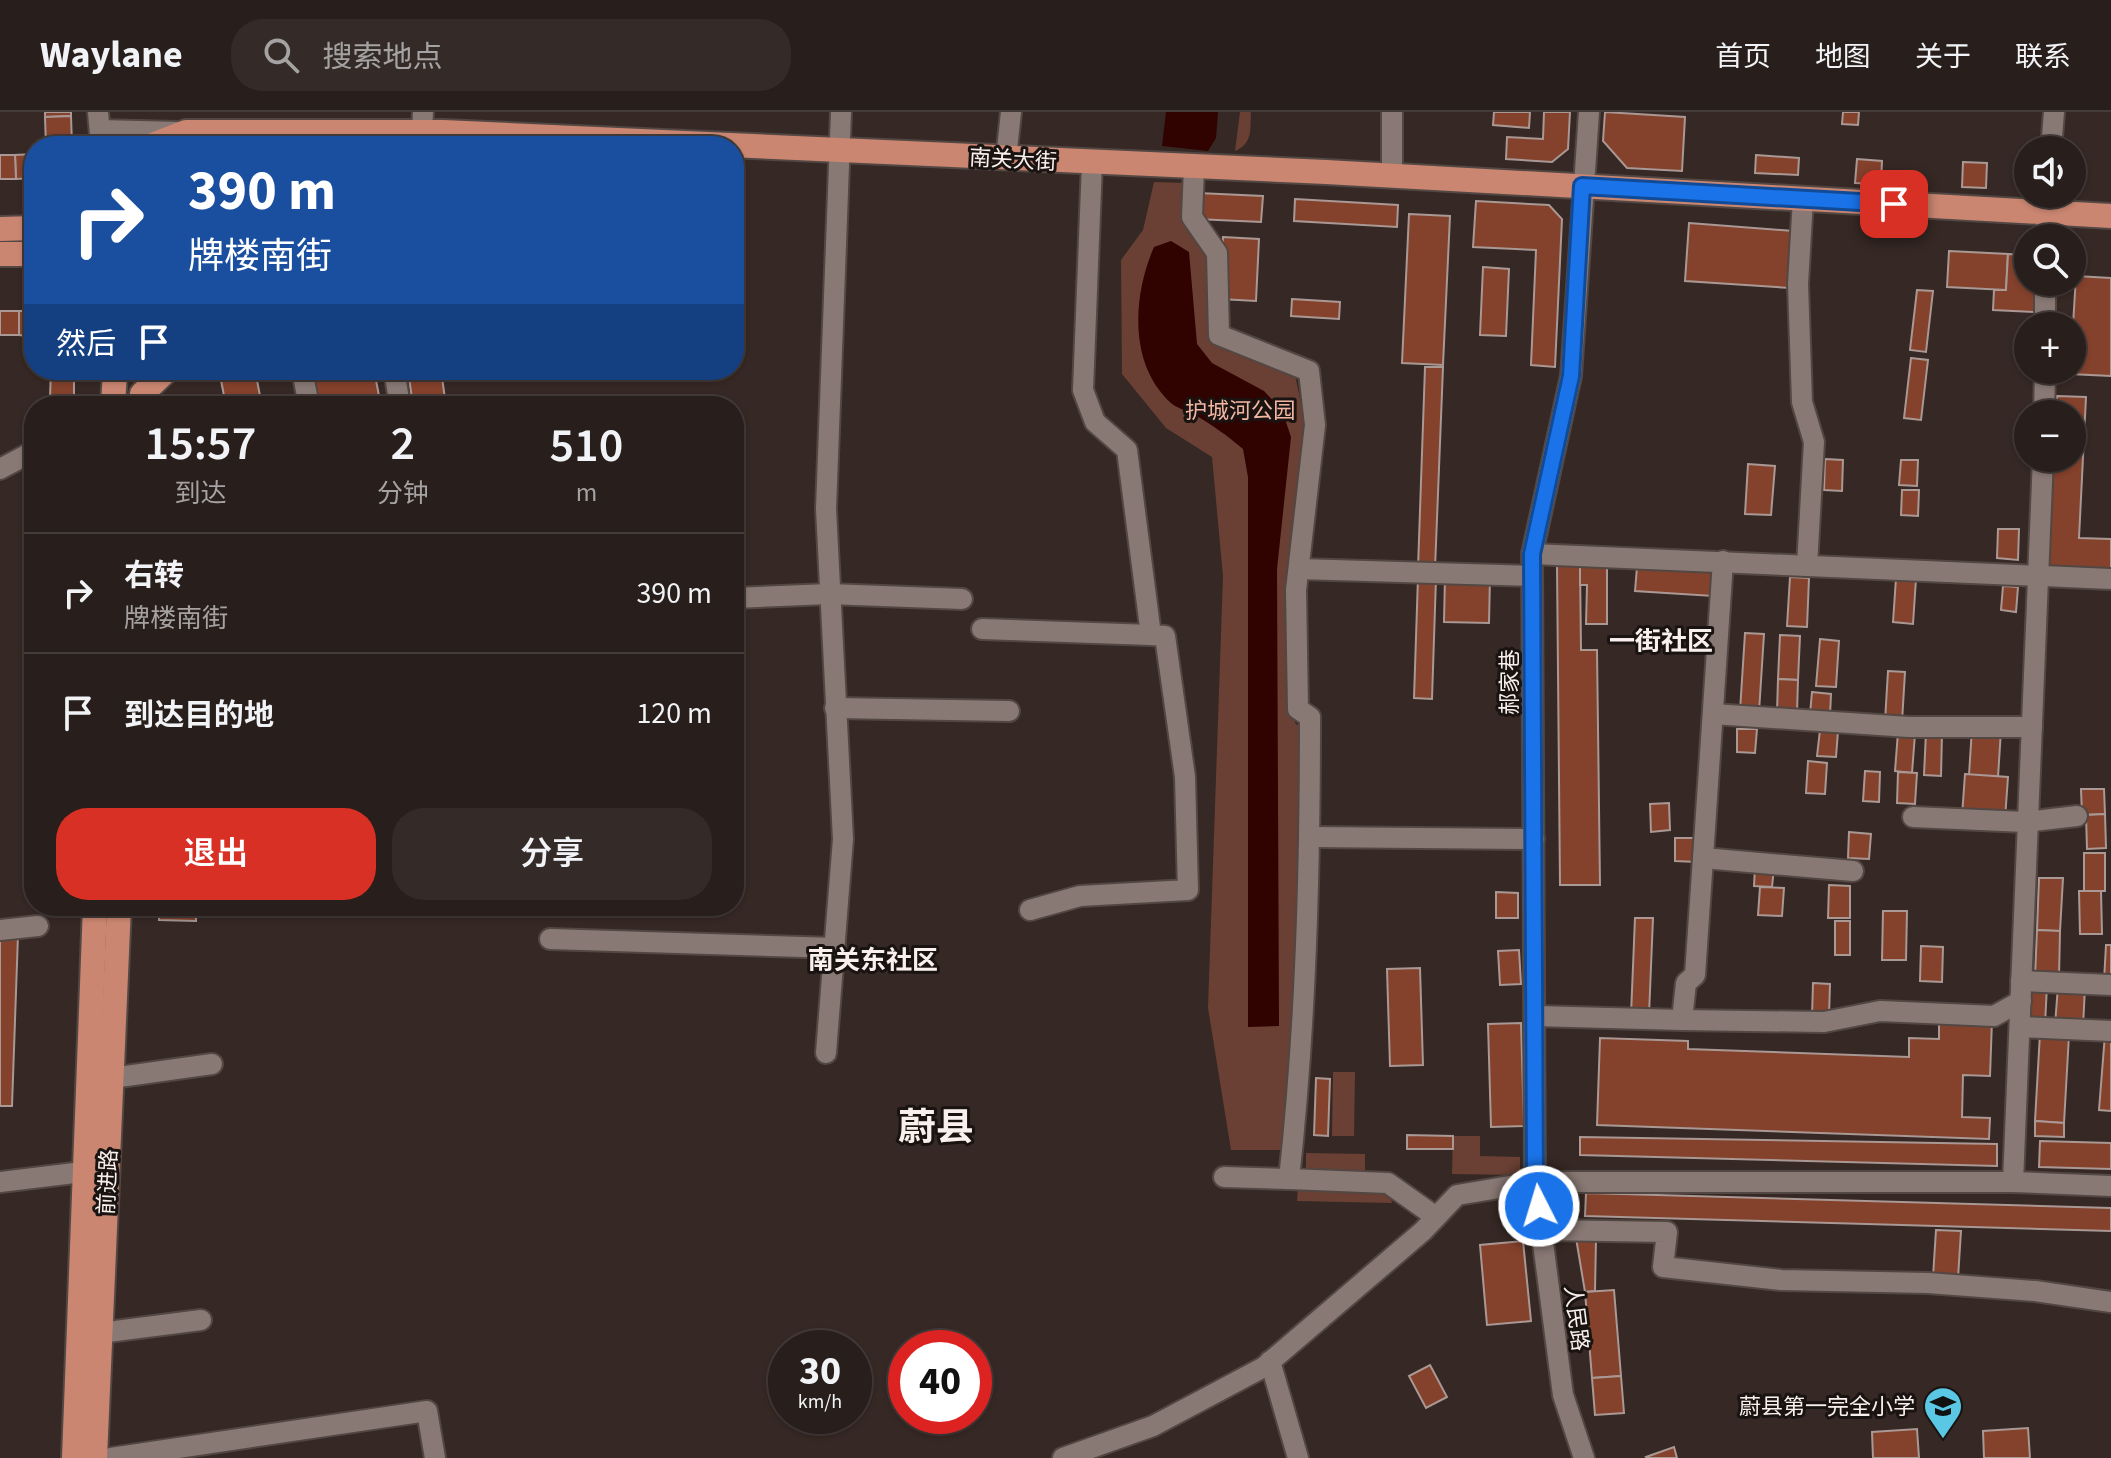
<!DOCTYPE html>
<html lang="zh">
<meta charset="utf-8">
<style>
body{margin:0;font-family:"Source Sans 3","Noto Sans SC",sans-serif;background:#342b28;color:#f1f3f6;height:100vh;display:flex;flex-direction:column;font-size:30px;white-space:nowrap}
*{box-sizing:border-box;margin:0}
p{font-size:26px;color:#a5a2a3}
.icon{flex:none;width:44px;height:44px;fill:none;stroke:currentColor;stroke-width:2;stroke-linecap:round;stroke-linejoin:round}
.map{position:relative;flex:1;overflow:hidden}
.drawer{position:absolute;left:24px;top:284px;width:720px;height:520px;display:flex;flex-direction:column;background:#281e1b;border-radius:32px;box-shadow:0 2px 6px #0004,0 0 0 2px #443c3a}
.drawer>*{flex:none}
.banner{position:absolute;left:24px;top:24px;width:720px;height:244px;border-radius:32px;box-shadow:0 2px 6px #0004,0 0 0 2px #443c3a;background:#1a4fa0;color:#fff;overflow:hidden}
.fabs{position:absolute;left:2014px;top:24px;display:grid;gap:16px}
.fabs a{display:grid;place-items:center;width:72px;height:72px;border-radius:50%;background:#281e1b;box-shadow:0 2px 6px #0004,0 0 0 2px #443c3a;font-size:40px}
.speed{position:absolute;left:768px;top:1218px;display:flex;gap:16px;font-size:40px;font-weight:700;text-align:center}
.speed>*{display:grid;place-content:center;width:104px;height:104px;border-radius:50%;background:#281e1b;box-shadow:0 2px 6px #0004,0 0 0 2px #443c3a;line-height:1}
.speed small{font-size:20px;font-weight:400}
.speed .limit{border:12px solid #d22;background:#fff;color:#111}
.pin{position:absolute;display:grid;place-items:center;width:68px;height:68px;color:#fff;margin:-34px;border-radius:16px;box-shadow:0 4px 12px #0006}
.me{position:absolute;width:88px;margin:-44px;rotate:355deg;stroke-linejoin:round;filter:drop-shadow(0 0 6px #0008)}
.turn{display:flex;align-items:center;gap:28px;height:168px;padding:0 32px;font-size:36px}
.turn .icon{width:104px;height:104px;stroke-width:2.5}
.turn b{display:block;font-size:56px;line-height:68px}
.then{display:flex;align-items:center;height:76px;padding:0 32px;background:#0003;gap:16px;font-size:30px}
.eta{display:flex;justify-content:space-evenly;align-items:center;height:136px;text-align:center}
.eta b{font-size:48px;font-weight:600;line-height:56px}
.primary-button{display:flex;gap:16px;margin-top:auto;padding:16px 32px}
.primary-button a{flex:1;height:92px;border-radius:32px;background:#d93025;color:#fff;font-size:32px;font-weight:600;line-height:92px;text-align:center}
.primary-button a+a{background:#342b28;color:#f1f3f6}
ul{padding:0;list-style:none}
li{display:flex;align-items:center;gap:24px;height:120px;padding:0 32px;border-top:2px solid #443c3a}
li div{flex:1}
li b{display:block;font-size:30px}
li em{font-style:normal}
header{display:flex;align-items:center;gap:48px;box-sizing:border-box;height:112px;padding:0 40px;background:#281e1b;border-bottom:2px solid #443c3a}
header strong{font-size:38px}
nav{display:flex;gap:44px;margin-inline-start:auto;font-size:28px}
.search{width:560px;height:72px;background:#342b28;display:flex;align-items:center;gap:20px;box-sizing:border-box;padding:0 28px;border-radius:32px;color:#a5a2a3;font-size:30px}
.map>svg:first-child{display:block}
</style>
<header>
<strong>Waylane</strong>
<div class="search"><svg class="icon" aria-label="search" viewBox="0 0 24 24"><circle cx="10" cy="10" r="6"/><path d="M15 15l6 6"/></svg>搜索地点</div>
<nav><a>首页</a><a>地图</a><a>关于</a><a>联系</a></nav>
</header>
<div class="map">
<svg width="2111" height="1346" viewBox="0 0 2111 1346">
<rect width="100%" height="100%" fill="#362824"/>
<g fill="#694033">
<path d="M1240 0H1251C1250 17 1253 32 1235 39Z"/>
<path d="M1154 70 1188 71 1207 137 1210 221 1295 263 1305 310 1293 461 1295 611 1304 619V784L1285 1038H1231L1208 896 1223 464 1212 345 1166 316 1122 262 1121 148 1143 118Z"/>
<path d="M1333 960H1355L1354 1024H1332Z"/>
<path d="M1453 1024H1480V1044L1520 1045V1063L1452 1062Z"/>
<path d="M1306 1041 1365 1042V1062L1306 1061Z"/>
<path d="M1298 1076 1389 1077 1392 1091 1297 1089Z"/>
</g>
<g fill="#300200">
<path d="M1166 0H1218L1216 26 1208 39 1162 34Z"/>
<path d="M1171 129 1189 140 1197 232 1212 251 1264 279 1282 298 1291 325 1277 457 1279 914 1248 915V365L1243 337C1228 324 1211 312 1193 302 1186 298 1176 296 1171 291 1128 252 1133 183 1154 135Z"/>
</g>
<g fill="#84412c" stroke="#a99893" stroke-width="2">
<path d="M45 0H71V4L45 5Z"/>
<path d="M1494 0H1530L1529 16 1493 13Z"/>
<path d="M1544 0H1570L1568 37 1552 50 1506 47 1507 25 1543 27Z"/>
<path d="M1605 0 1685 5 1682 59 1627 56 1603 29Z"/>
<path d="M1843 0H1859L1858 13 1842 12Z"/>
<path d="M71 4 72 33 46 34 45 5Z"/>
<path d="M34 42V66L16 67 15 43Z"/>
<path d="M0 43H15L16 67H0Z"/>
<path d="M1756 43 1799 46 1798 63 1755 61Z"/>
<path d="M1857 47 1882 49 1881 72 1855 71Z"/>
<path d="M1963 50 1987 51 1986 76 1962 75Z"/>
<path d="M1198 81 1263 84 1261 110 1196 107Z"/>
<path d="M1295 87 1398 93 1397 115 1294 109Z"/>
<path d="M1476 89 1549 93 1562 107 1555 255 1531 253 1536 138 1473 135Z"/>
<path d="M1409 102 1450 104 1443 253 1402 251Z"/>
<path d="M1689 111 1793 119 1790 176 1685 169Z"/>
<path d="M1223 125 1259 127 1256 189 1220 187Z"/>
<path d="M1949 139 2008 142 2006 178 1947 175Z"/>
<path d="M2008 142 2028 143V170H2037L2035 200 1993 198 1994 178H2006Z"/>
<path d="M1483 155 1509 157 1506 224 1480 223Z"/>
<path d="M2076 164 2111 166V264L2070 262Z"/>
<path d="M1917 178 1933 179 1926 240 1910 238Z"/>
<path d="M1292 187 1340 190 1339 207 1291 204Z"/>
<rect x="0" y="199" width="19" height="24"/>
<path d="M19 199H34V237H29V224L19 223Z"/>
<path d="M1911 246 1928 248 1921 308 1904 306Z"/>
<path d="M1425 255H1443L1435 457 1418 456Z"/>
<path d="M51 258H74V285H50Z"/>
<path d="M219 258H255L262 294H226Z"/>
<path d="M308 258H374L381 294H315Z"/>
<path d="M408 258H441L446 294H413Z"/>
<path d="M2057 284 2086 285 2079 426 2111 427V458L2048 455 2053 346H2072V302H2056Z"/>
<path d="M1825 347 1843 348 1842 379 1824 378Z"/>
<path d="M1901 348H1918L1917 374 1899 373Z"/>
<path d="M1748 352 1775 354 1771 403 1745 402Z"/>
<path d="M1902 378H1919L1918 404 1901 403Z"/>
<path d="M1998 417H2019L2018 448 1997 446Z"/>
<path d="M1557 453H1580L1581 538H1597L1600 773H1560Z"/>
<path d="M1580 453H1607V512H1586L1587 473H1580Z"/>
<path d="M1637 455 1714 460 1713 484 1635 479Z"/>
<path d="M1445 464 1490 465 1489 511 1444 510Z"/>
<path d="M1418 465 1436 466 1432 587 1414 586Z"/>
<path d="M1790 465 1809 466 1807 515 1787 514Z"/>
<path d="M1896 466 1916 467 1913 512 1893 510Z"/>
<path d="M2003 474 2018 475 2016 500 2001 498Z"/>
<path d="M1745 521 1764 522 1759 600 1740 599Z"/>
<path d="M1780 523 1800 524 1798 568 1778 567Z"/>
<path d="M1820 527 1839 529 1836 575 1816 574Z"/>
<path d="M1888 559 1905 560 1902 610 1885 609Z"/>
<path d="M1778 567 1798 568 1797 601 1777 600Z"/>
<path d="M1812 580 1831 582 1830 603 1810 602Z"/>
<path d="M1972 616 2001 618 1998 665 1969 663Z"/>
<path d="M1737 617H1757L1755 641 1737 640Z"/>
<path d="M1820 618 1838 619 1836 645 1817 644Z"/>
<path d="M1898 620 1915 622 1912 661 1895 659Z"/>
<path d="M1926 620 1942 621 1941 664 1924 663Z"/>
<path d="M1808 649 1827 651 1825 682 1806 681Z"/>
<path d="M1865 659 1880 660 1879 690 1863 689Z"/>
<path d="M1898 660 1917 661 1915 692 1897 691Z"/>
<path d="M1965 662 2008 665 2005 707 1962 704Z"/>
<path d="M2081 677H2104L2105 702 2082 703Z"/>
<path d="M1669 691 1670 718 1651 720 1650 692Z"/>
<path d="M2105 702 2106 736 2087 737 2086 703Z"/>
<path d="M1849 720 1871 722 1869 747 1848 746Z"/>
<path d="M1675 726H1696V750L1675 749Z"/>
<rect x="2084" y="741" width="21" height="38"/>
<path d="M1755 755 1774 756 1772 775 1754 774Z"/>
<path d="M2039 766H2063L2060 819 2037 818Z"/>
<path d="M1829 773 1850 774V806H1828Z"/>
<path d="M1760 775 1784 776 1782 804 1758 803Z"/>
<path d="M2079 779H2101L2102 822H2080Z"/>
<path d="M1496 780 1518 781V806H1496Z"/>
<path d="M160 794H196V809L159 808Z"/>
<path d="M1883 799H1907L1906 848H1882Z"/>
<path d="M1635 806H1653L1649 903H1631Z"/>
<rect x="1835" y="809" width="15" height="34"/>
<path d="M2037 818 2060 819 2059 865H2035Z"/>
<path d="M0 822 18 823 12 994H0Z"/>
<path d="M2106 833H2111V870L2104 869Z"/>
<path d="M1921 834 1943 835 1942 870 1920 869Z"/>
<path d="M1519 838 1521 872 1500 873 1498 839Z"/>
<path d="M1420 856 1423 953 1390 954 1387 857Z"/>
<path d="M1813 871 1830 872 1829 905 1812 904Z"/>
<path d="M2025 872 2047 873 2045 913 2023 912Z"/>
<path d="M2058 874 2085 875 2083 915 2055 913Z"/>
<path d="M1939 907 1992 908 1990 964 1963 963 1962 1005 1990 1006 1989 1027 1597 1013 1600 926 1688 929V937L1909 945V926L1939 927Z"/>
<path d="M1521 911 1524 1014 1491 1015 1488 912Z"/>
<path d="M2040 921 2069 923 2064 1011 2035 1009Z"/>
<path d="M2105 922H2111V999L2099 998Z"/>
<path d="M1316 966 1330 967 1328 1024 1314 1023Z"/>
<path d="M2035 1009 2064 1011V1025L2035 1024Z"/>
<path d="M1407 1023 1453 1024V1037H1407Z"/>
<path d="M1580 1025 1997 1032V1054L1580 1043Z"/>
<path d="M2040 1029 2111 1031V1057L2039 1055Z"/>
<path d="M1586 1081 2111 1096V1119L1585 1104Z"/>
<path d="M1936 1118 1961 1119 1958 1166 1933 1165Z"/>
<path d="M1576 1126 1596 1127 1595 1179 1585 1180Z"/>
<path d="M1523 1129 1531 1209 1487 1213 1480 1133Z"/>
<path d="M1614 1178 1621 1264 1592 1266 1585 1180Z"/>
<path d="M1430 1253 1447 1285 1426 1296 1409 1264Z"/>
<path d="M1621 1264 1624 1301 1595 1303 1592 1266Z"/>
<path d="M2028 1316 2030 1346H1984L1983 1319Z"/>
<path d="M1917 1317 1919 1346H1873L1872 1320Z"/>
<path d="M1674 1335 1677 1346H1647L1646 1345Z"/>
</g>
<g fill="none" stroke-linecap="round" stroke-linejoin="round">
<defs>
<g id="minor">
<path d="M98 0 101 34"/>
<path d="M100 18 178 20"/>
<path d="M422 20 423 0"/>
<path d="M2051 38 2054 0"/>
<path d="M1006 47 1011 0"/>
<path d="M1194 56 1192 105 1217 141 1219 223 1309 259 1315 313 1296 478 1298 597 1310 605C1310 759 1306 913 1289 1067L1388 1071 1436 1105"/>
<path d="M1392 65V0"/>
<path d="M1803 87 1798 172 1802 290 1814 330 1807 454"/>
<path d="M2045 126 2047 82"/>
<path d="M2045 170V214"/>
<path d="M302 258 309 294"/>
<path d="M394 258 400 294"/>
<path d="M2044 302 2045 258"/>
<path d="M0 357 34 339"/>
<path d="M1532 442 2111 467"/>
<path d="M1723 449 1703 746 1853 759"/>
<path d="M1299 457 1532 464"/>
<path d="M734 486 829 482 962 487"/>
<path d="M982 517 1151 523"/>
<path d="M835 596 1009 599"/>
<path d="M1713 602 1909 615H2032"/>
<path d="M1913 705 2025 710 2077 704"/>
<path d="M1310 725 1534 727"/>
<path d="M1030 798 1080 784 1188 778 1185 665 1165 524 1151 523 1127 338 1095 310 1083 278 1092 51"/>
<path d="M0 818 38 814"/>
<path d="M550 827 835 836"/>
<path d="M2021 869 2111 873"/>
<path d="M1535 904 1682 908 1686 871 1695 863 1703 746"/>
<path d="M1682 908 1824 910 1880 899 1994 904 2021 889"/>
<path d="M2020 915 2111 919"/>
<path d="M826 941 843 727 826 397 841 0"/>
<path d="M112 966 212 952"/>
<path d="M1224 1065 1289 1067"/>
<path d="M0 1070 99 1058"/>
<path d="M2013 1070 2043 346"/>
<path d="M1542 1118 1667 1120 1663 1155 1781 1168 1928 1171 2035 1179 2111 1190"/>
<path d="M100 1221 201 1208"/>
<path d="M1270 1249 1298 1346"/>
<path d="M111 1346 427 1299 435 1346"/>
<path d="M1063 1346 1153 1314 1264 1255 1423 1119 1457 1083 1535 1070H2013L2111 1074"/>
<path d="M1584 1346 1563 1283 1535 1070 1532 442 1571 264 1589 0"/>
</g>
<g id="major">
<path d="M150 34 186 20H443L1326 60 2111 104"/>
<path d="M0 117 34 116"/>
<path d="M0 142H34"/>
<path d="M113 294 115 258"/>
<path d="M141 294 142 282 167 258"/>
<path d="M74 1346 95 794"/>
<path d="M95 1346 119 794"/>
</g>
</defs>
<use href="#minor" stroke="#524743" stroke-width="24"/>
<use href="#major" stroke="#524743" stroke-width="28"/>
<use href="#minor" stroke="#897974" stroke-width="20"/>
<use href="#major" stroke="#ca8671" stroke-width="24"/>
</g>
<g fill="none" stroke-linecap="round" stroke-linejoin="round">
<defs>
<path id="route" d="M1539 1094 1535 1070 1532 442 1571 264 1582 74 1894 92"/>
</defs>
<use href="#route" stroke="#114b97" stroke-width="20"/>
<use href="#route" stroke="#1a73e8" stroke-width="14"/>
</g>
<defs>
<symbol id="school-pin" viewBox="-11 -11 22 30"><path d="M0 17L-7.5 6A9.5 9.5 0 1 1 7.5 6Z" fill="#5ac8e5" stroke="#191311"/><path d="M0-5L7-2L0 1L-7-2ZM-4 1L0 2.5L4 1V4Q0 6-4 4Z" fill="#111"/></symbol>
</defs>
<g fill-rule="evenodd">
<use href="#school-pin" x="1921" y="1272" width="44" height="60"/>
</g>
<g text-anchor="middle" stroke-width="6" stroke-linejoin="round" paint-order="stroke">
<g font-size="22" fill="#f9f0ed" stroke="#191311">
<text transform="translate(1013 47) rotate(3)" y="8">南关大街</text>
<text transform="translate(1509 570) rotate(-90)" y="8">郝家巷</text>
<text transform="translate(107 1070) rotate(-87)" y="8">前进路</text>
<text transform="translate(1577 1206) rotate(83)" y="8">人民路</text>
</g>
<g font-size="22" fill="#f3b6a3" stroke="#191311">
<text x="1240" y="306">护城河公园</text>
</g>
<g font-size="22" fill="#f9f0ed" stroke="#191311" text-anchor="end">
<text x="1915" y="1302">蔚县第一完全小学</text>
</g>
<g font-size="26" font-weight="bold" fill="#f9f0ed" stroke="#191311">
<text x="1661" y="538">一街社区</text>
<text x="873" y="857">南关东社区</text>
</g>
<g font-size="38" font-weight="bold" fill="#f9f0ed" stroke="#191311">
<text x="936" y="1028">蔚县</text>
</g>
</g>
</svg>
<div class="fabs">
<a><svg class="icon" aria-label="sound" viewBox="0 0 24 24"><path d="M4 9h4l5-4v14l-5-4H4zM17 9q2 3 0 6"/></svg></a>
<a><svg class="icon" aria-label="search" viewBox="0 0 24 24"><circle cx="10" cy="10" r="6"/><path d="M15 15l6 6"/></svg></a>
<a>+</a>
<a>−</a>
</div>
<div class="speed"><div>30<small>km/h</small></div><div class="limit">40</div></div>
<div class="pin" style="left:1894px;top:92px;background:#d93025"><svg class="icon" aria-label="arrive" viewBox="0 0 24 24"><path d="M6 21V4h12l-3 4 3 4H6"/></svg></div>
<svg class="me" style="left:1539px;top:1094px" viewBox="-20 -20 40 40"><circle r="17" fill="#1a73e8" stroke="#fff" stroke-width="3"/><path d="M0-11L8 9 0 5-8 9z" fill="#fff"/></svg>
<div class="banner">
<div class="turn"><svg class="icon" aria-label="right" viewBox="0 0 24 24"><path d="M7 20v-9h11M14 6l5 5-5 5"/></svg><div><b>390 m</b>牌楼南街</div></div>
<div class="then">然后<svg class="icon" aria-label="arrive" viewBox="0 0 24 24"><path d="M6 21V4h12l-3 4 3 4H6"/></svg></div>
</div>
<section class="drawer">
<div class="eta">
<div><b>15:57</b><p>到达</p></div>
<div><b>2</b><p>分钟</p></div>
<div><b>510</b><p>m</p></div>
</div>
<ul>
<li><svg class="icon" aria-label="right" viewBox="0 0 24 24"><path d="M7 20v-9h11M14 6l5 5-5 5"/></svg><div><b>右转</b><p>牌楼南街</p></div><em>390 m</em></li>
<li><svg class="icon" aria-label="arrive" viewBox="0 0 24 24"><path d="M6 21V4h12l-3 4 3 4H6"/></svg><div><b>到达目的地</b></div><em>120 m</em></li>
</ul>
<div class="primary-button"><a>退出</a><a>分享</a></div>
</section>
</div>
